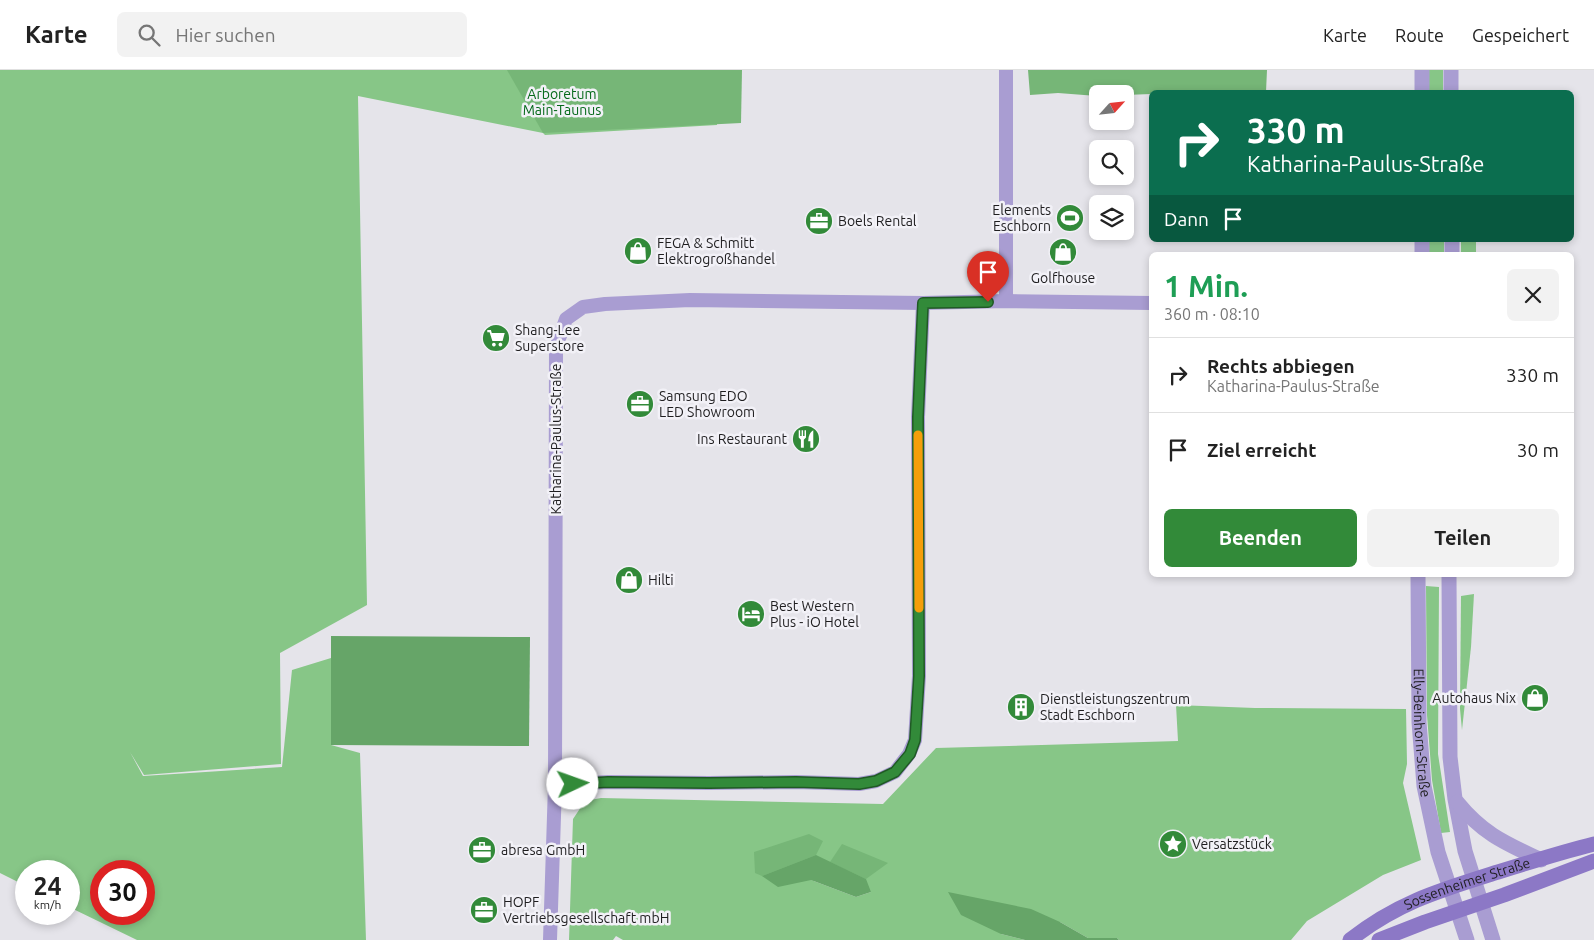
<!DOCTYPE html>
<html lang="de">
<meta charset="utf-8">
<style>
body{margin:0;font-family:Ubuntu,sans-serif;background:#f2f2f2;color:#222;height:100vh;display:flex;flex-direction:column;font-size:19px;white-space:nowrap}
*{box-sizing:border-box;margin:0}
p{font-size:16px;color:#767676}
.icon{flex:none;width:28px;height:28px;fill:none;stroke:currentColor;stroke-width:2;stroke-linecap:round;stroke-linejoin:round}
.map{position:relative;flex:1;overflow:hidden}
.sheet{position:absolute;left:1149px;top:182px;width:425px;height:325px;display:flex;flex-direction:column;background:#fff;border-radius:8px;box-shadow:0 2px 8px #0003}
.sheet>*{flex:none}
.guide{position:absolute;left:1149px;top:20px;width:425px;height:152px;border-radius:8px;box-shadow:0 2px 8px #0003;background:#0b6e4f;color:#fff;overflow:hidden}
.needle{width:32px;rotate:63deg}
.buttons{position:absolute;left:1089px;top:15px;display:grid;gap:10px}
.buttons a{display:grid;place-items:center;width:45px;height:45px;border-radius:8px;background:#fff;box-shadow:0 2px 8px #0003;font-size:25px}
.speed{position:absolute;left:15px;top:790px;display:flex;gap:10px;font-size:25px;font-weight:700;text-align:center}
.speed>*{display:grid;place-content:center;width:65px;height:65px;border-radius:50%;background:#fff;box-shadow:0 2px 8px #0003;line-height:1}
.speed small{font-size:12px;font-weight:400}
.speed .limit{border:8px solid #d22;background:#fff;color:#111}
.pin{position:absolute;display:grid;place-items:center;width:42px;height:42px;color:#fff;margin:-51px -21px;border-radius:50% 50% 50% 0;rotate:-45deg;box-shadow:0 0 5px #0007}
.pin .icon{rotate:45deg}
.me{position:absolute;width:55px;margin:-28px;rotate:87deg;stroke-linejoin:round;filter:drop-shadow(0 0 4px #0008)}
.turn{display:flex;align-items:center;gap:18px;height:105px;padding:0 15px;font-size:22px}
.turn .icon{width:65px;height:65px;stroke-width:2.5}
.turn b{display:block;font-size:35px;line-height:42px}
.then{display:flex;align-items:center;height:48px;padding:0 15px;background:#0003;gap:10px;font-size:19px}
.round{display:grid;place-items:center;flex:none;width:52px;height:52px;border-radius:8px;background:#f2f2f2}
.overview{display:flex;align-items:center;justify-content:space-between;height:85px;padding:0 15px}
h1{font-size:30px;font-weight:700;line-height:38px;color:#1e9e55}
.button{display:flex;gap:10px;margin-top:auto;padding:10px 15px}
.button a{flex:1;height:58px;border-radius:8px;background:#328a39;color:#fff;font-size:20px;font-weight:700;line-height:58px;text-align:center}
.button a+a{background:#f2f2f2;color:#222}
ul{padding:0;list-style:none}
li{display:flex;align-items:center;gap:15px;height:75px;padding:0 15px;border-top:1px solid #e0e0e0}
li div{flex:1}
li b{display:block;font-size:19px}
li em{font-style:normal}
header{display:flex;align-items:center;gap:30px;box-sizing:border-box;height:70px;padding:0 25px;background:#fff;border-bottom:1px solid #e0e0e0}
header strong{font-size:24px}
nav{display:flex;gap:28px;margin-inline-start:auto;font-size:18px}
.search{width:350px;height:45px;background:#f2f2f2;display:flex;align-items:center;gap:12px;box-sizing:border-box;padding:0 18px;border-radius:8px;color:#767676;font-size:19px}
.map>svg:first-child{display:block}
</style>
<header>
<strong>Karte</strong>
<div class="search"><svg class="icon" aria-label="search" viewBox="0 0 24 24"><circle cx="10" cy="10" r="6"/><path d="M15 15l6 6"/></svg>Hier suchen</div>
<nav><a>Karte</a><a>Route</a><a>Gespeichert</a></nav>
</header>
<div class="map">
<svg width="1594" height="870" viewBox="0 0 1594 870">
<rect width="100%" height="100%" fill="#e5e4ea"/>
<g fill="#87c687" fill-rule="evenodd">
<path d="M0 0H719L717 55 545 65 543 63 358 26 367 535 280 583 281 694 144 705 130 682 143 706 282 697 292 600 331 588V675L360 683 366 870H137L69 837V801H26V816L0 803ZM101 801H144V844H101Z"/>
<rect x="1429" y="0" width="14" height="22"/>
<path d="M1428 170H1444V185H1427Z"/>
<rect x="1461" y="170" width="15" height="15"/>
<path d="M1426 516 1439 517 1438 684 1450 762 1441 763 1432 710 1427 645Z"/>
<path d="M1474 524 1471 577 1462 660 1460 639 1461 526Z"/>
<path d="M1176 635 1255 638 1406 639 1407 694 1403 713 1421 790 1383 805 1307 851 1291 870H1119L1117 868H1088L1060 852 1001 864 1025 870H623L616 866 613 870H569L573 749 585 731 601 728 883 734 936 678 1178 671ZM811 810 871 822 856 827Z"/>
</g>
<g fill="#76b677">
<path d="M507 0H742L741 53 543 63Z"/>
<path d="M1028 0H1267L1266 22H1151V24L1125 25V24H1098L1097 26 1058 23 1030 25Z"/>
<path d="M809 764 823 771 816 785 762 806 755 803 754 782Z"/>
<path d="M842 774 888 793 866 809 830 792Z"/>
</g>
<g fill="#66a568">
<path d="M331 566 530 567 529 676 331 675Z"/>
<path d="M816 785 866 809 871 822 856 827 811 810 778 817 762 806Z"/>
<path d="M948 822 1031 839 1060 852 1088 868H1117L1119 870H1025L1001 864 961 845Z"/>
</g>
<g fill="none" stroke-linecap="round" stroke-linejoin="round">
<g stroke="#a99dd2" stroke-width="14">
<path d="M1006 231V0"/>
<path d="M555 715 608 712 709 713 796 712 859 714 876 711 895 702 909 684 915 670 919 606 918 347 923 233"/>
<path d="M550 870 555 715 556 277 566 249 583 237 605 234 690 230 923 233 1006 231 1151 233"/>
</g>
<g stroke="#a99dd2" stroke-width="15">
<path d="M1451 0V22"/>
<path d="M1422 22V0"/>
<path d="M1452 170V185"/>
<path d="M1422 185V170"/>
<path id="s1" d="M1418 505 1419 652 1424 716 1438 782 1467 870"/>
<path d="M1449 505 1450 687 1455 729 1465 781 1493 870"/>
<path d="M1457 732C1483 764 1505 773 1541 790"/>
</g>
<g stroke="#8c78c6" stroke-width="15">
<path id="s2" d="M1350 870C1398 832 1441 820 1498 802 1530 792 1562 782 1594 774"/>
<path d="M1379 870 1425 852 1504 825 1594 791"/>
</g>
</g>
<g fill="none" stroke-linecap="round" stroke-linejoin="round">
<defs>
<path id="route" d="M573 714 608 712 709 713 796 712 859 714 876 711 895 702 910 684 915 670 919 606 918 347 923 233 988 232"/>
</defs>
<use href="#route" stroke="#205a25" stroke-width="12"/>
<use href="#route" stroke="#328a39" stroke-width="9"/>
<path stroke="#f59e0b" stroke-width="9" d="M918 365 919 538"/>
</g>
<defs>
<symbol id="stadium-disc" viewBox="-11 -11 22 22"><circle r="9.5" fill="#328a39" stroke="#f2f1f7"/><path d="M0-5a6.5 5 0 1 0 0 10a6.5 5 0 1 0 0-10ZM-3.5-1.8h7v3.6h-7Z" fill="#fff"/></symbol>
<symbol id="office-disc" viewBox="-11 -11 22 22"><circle r="9.5" fill="#328a39" stroke="#f2f1f7"/><path d="M-6-3h4V-5.5h4V-3h4V5H-6ZM-1-4.5V-3h2v-1.5ZM-6 0V1H6V0Z" fill="#fff"/></symbol>
<symbol id="shop-disc" viewBox="-11 -11 22 22"><circle r="9.5" fill="#328a39" stroke="#f2f1f7"/><path d="M-5-2.5h2.3a2.7 3.5 0 0 1 5.4 0H5L5.5 6h-11ZM-1.5-2.5h3a1.5 2.3 0 0 0-3 0Z" fill="#fff"/></symbol>
<symbol id="supermarket-disc" viewBox="-11 -11 22 22"><circle r="9.5" fill="#328a39" stroke="#f2f1f7"/><path d="M-6-5.5h2.5l.6 2H6L4.5 2H-2.5L-4.4-4H-6ZM-1.5 3.2a1.3 1.3 0 1 0 .1 0ZM3 3.2a1.3 1.3 0 1 0 .1 0Z" fill="#fff"/></symbol>
<symbol id="restaurant-disc" viewBox="-11 -11 22 22"><circle r="9.5" fill="#328a39" stroke="#f2f1f7"/><path d="M-5-6h1v4h1v-4h1v4h1v-4h1v5L-1.5 .5V6h-2V.5L-5-1ZM5-6V6H3V1.5H1.5Q1.5-4 5-6Z" fill="#fff"/></symbol>
<symbol id="hotel-disc" viewBox="-11 -11 22 22"><circle r="9.5" fill="#328a39" stroke="#f2f1f7"/><path d="M-6-4.5h1.5V1H6V5H4.5V3h-9V5H-6ZM-4 0a1.8 1.8 0 1 1 3.6 0ZM.5 0V-2.5h3Q6-2.5 6 0Z" fill="#fff"/></symbol>
<symbol id="building-disc" viewBox="-11 -11 22 22"><circle r="9.5" fill="#328a39" stroke="#f2f1f7"/><path d="M-4-6H4V6H1V3H-1V6H-4ZM-2.5-4.3h1.7v1.8h-1.7ZM.8-4.3h1.7v1.8H.8ZM-2.5-1h1.7V.8h-1.7ZM.8-1h1.7V.8H.8Z" fill="#fff"/></symbol>
<symbol id="sight-disc" viewBox="-11 -11 22 22"><circle r="9.5" fill="#328a39" stroke="#f2f1f7"/><path d="M0-6L1.8-2.2L6-1.7L2.9 1.2L3.7 5.4L0 3.3L-3.7 5.4L-2.9 1.2L-6-1.7L-1.8-2.2Z" fill="#fff"/></symbol>
</defs>
<g fill-rule="evenodd">
<use href="#stadium-disc" x="1054" y="132" width="32" height="32"/>
<use href="#office-disc" x="803" y="135" width="32" height="32"/>
<use href="#shop-disc" x="622" y="165" width="32" height="32"/>
<use href="#shop-disc" x="1047" y="166" width="32" height="32"/>
<use href="#supermarket-disc" x="480" y="252" width="32" height="32"/>
<use href="#office-disc" x="624" y="318" width="32" height="32"/>
<use href="#restaurant-disc" x="790" y="353" width="32" height="32"/>
<use href="#shop-disc" x="613" y="494" width="32" height="32"/>
<use href="#hotel-disc" x="735" y="528" width="32" height="32"/>
<use href="#shop-disc" x="1519" y="612" width="32" height="32"/>
<use href="#building-disc" x="1005" y="621" width="32" height="32"/>
<use href="#sight-disc" x="1157" y="758" width="32" height="32"/>
<use href="#office-disc" x="466" y="764" width="32" height="32"/>
<use href="#office-disc" x="468" y="824" width="32" height="32"/>
</g>
<g text-anchor="middle" stroke-width="5" stroke-linejoin="round" paint-order="stroke">
<g font-size="14" fill="#046919" stroke="#f2f1f7">
<text x="562" y="29">Arboretum<tspan x="562" dy="16">Main-Taunus</tspan></text>
</g>
<g font-size="14" fill="#1f1e20" stroke="#f2f1f7" text-anchor="start">
<text x="1051" y="145" text-anchor="end">Elements<tspan x="1051" dy="16">Eschborn</tspan></text>
<text x="838" y="156">Boels Rental</text>
<text x="657" y="178">FEGA &amp; Schmitt<tspan x="657" dy="16">Elektrogroßhandel</tspan></text>
<text x="1063" y="213" text-anchor="middle">Golfhouse</text>
<text x="515" y="265">Shang-Lee<tspan x="515" dy="16">Superstore</tspan></text>
<text x="659" y="331">Samsung EDO<tspan x="659" dy="16">LED Showroom</tspan></text>
<text x="787" y="374" text-anchor="end">Ins Restaurant</text>
<text x="648" y="515">Hilti</text>
<text x="770" y="541">Best Western<tspan x="770" dy="16">Plus - iO Hotel</tspan></text>
<text x="1516" y="633" text-anchor="end">Autohaus Nix</text>
<text x="1040" y="634">Dienstleistungszentrum<tspan x="1040" dy="16">Stadt Eschborn</tspan></text>
<text x="1192" y="779">Versatzstück</text>
<text x="501" y="785">abresa GmbH</text>
<text x="503" y="837">HOPF<tspan x="503" dy="16">Vertriebsgesellschaft mbH</tspan></text>
</g>
<g font-size="14" fill="#1f1e20" stroke="#f2f1f7">
<text transform="translate(556 369) rotate(-90)" y="5">Katharina-Paulus-Straße</text>
<text dy="5" stroke="none"><textPath href="#s1" startOffset="158">Elly-Beinhorn-Straße</textPath></text>
<text dy="5" stroke="none"><textPath href="#s2" startOffset="131">Sossenheimer Straße</textPath></text>
</g>
</g>
</svg>
<div class="buttons">
<a><svg class="needle" viewBox="-14 -14 28 28"><path d="M0-13l5 13h-10z" fill="#e53935"/><path d="M0 13l5-13h-10z" fill="#767676"/></svg></a>
<a><svg class="icon" aria-label="search" viewBox="0 0 24 24"><circle cx="10" cy="10" r="6"/><path d="M15 15l6 6"/></svg></a>
<a><svg class="icon" aria-label="layers" viewBox="0 0 24 24"><path d="M12 4l9 5-9 5-9-5zM3 14l9 5 9-5"/></svg></a>
</div>
<div class="speed"><div>24<small>km/h</small></div><div class="limit">30</div></div>
<div class="pin" style="left:988px;top:232px;background:#d93025"><svg class="icon" aria-label="arrive" viewBox="0 0 24 24"><path d="M6 21V4h12l-3 4 3 4H6"/></svg></div>
<svg class="me" style="left:573px;top:714px" viewBox="-20 -20 40 40"><circle r="19" fill="#fff"/><path d="M0-13L10 11 0 6-10 11z" fill="#328a39"/></svg>
<div class="guide">
<div class="turn"><svg class="icon" aria-label="right" viewBox="0 0 24 24"><path d="M7 20v-9h11M14 6l5 5-5 5"/></svg><div><b>330 m</b>Katharina-Paulus-Straße</div></div>
<div class="then">Dann<svg class="icon" aria-label="arrive" viewBox="0 0 24 24"><path d="M6 21V4h12l-3 4 3 4H6"/></svg></div>
</div>
<section class="sheet">
<div class="overview"><div><h1>1 Min.</h1><p>360 m · 08:10</p></div><a class="round"><svg class="icon" aria-label="close" viewBox="0 0 24 24"><path d="M6 6l12 12M18 6L6 18"/></svg></a></div>
<ul>
<li><svg class="icon" aria-label="right" viewBox="0 0 24 24"><path d="M7 20v-9h11M14 6l5 5-5 5"/></svg><div><b>Rechts abbiegen</b><p>Katharina-Paulus-Straße</p></div><em>330 m</em></li>
<li><svg class="icon" aria-label="arrive" viewBox="0 0 24 24"><path d="M6 21V4h12l-3 4 3 4H6"/></svg><div><b>Ziel erreicht</b></div><em>30 m</em></li>
</ul>
<div class="button"><a>Beenden</a><a>Teilen</a></div>
</section>
</div>
